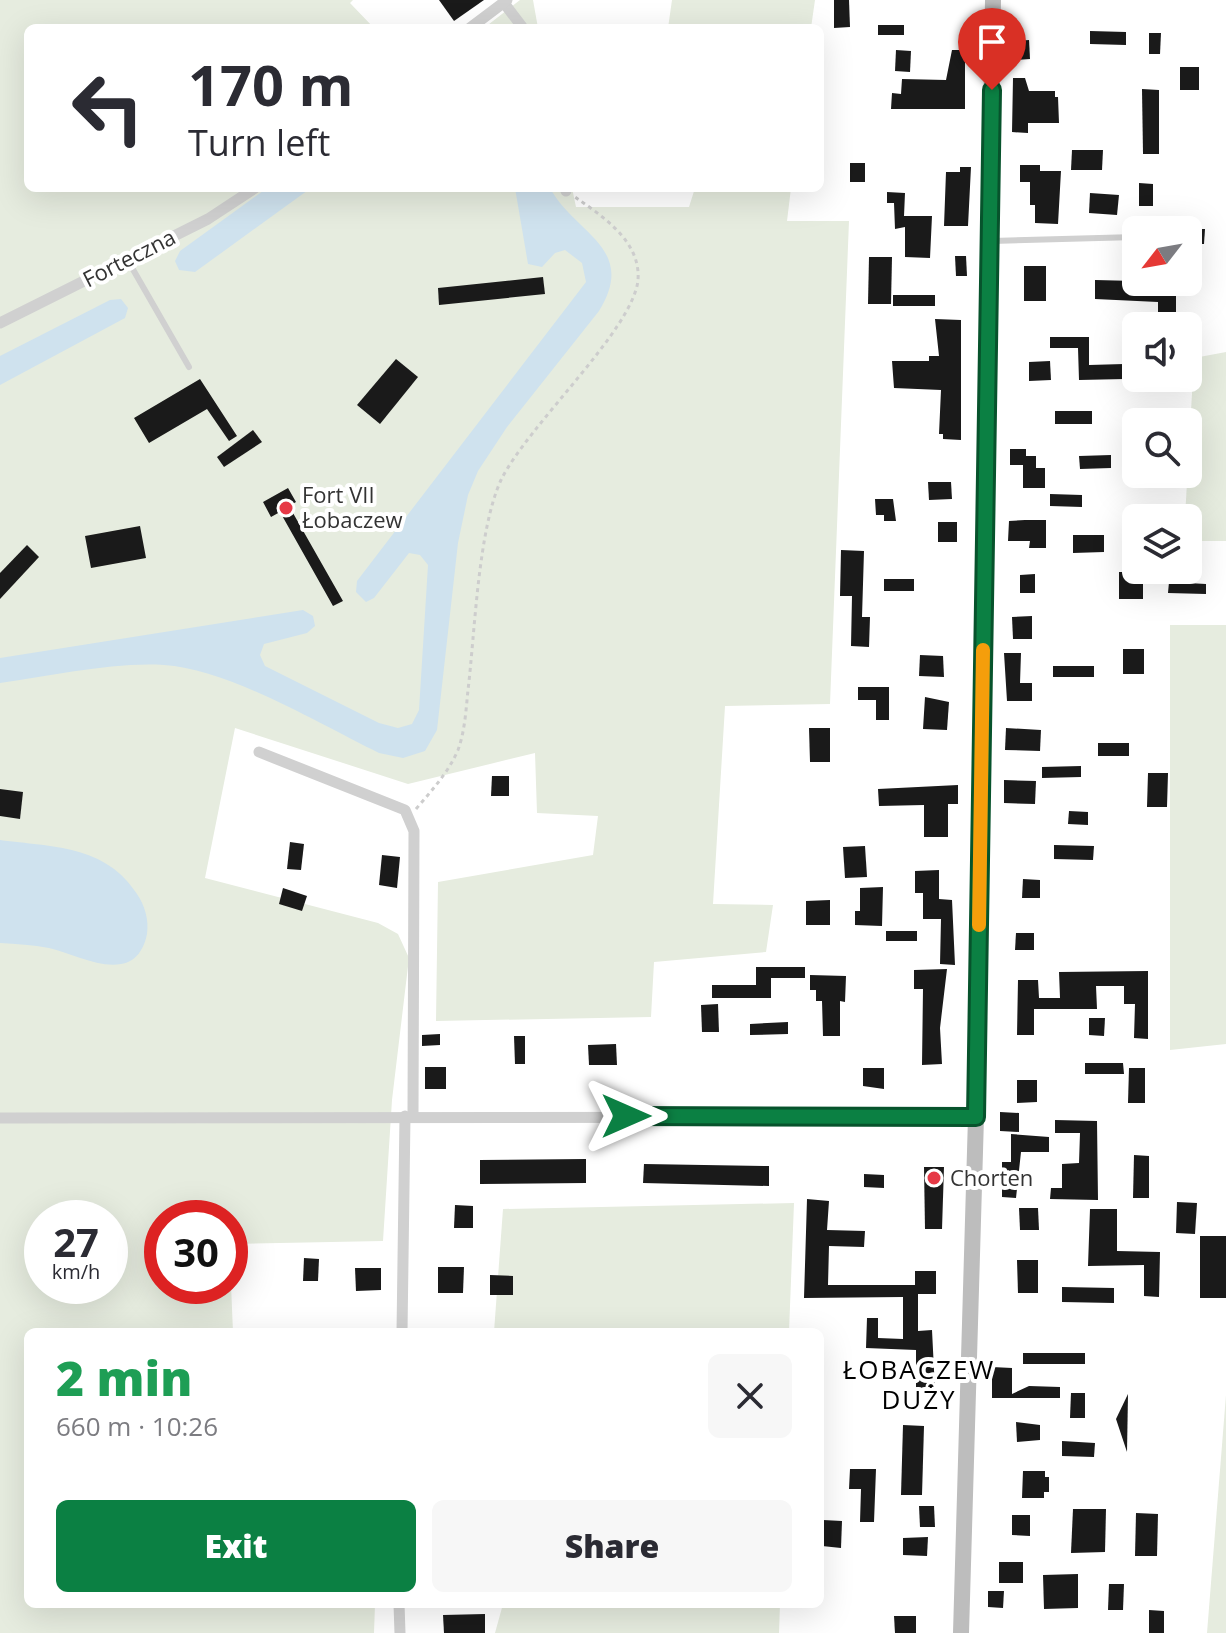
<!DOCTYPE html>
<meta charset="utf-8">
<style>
body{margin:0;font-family:"Open Sans",sans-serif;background:#f7f7f7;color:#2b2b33;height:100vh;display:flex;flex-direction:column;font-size:30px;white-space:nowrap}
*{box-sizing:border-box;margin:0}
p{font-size:26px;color:#7c7c81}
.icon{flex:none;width:44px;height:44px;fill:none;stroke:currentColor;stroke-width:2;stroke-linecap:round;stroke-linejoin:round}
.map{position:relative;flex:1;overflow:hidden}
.drawer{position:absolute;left:24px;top:1328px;width:800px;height:280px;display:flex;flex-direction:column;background:#fff;border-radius:12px;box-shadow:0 8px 32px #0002}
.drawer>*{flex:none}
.guide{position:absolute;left:24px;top:24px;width:800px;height:168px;border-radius:12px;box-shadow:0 8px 32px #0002;background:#fff;color:#2b2b33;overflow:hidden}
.needle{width:52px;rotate:239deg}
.tools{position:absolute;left:1122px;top:216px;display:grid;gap:16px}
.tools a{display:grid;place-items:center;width:80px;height:80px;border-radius:12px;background:#fff;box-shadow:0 8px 32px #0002;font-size:40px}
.speed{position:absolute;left:24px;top:1200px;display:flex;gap:16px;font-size:40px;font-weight:700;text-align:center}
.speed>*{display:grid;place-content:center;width:104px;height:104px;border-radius:50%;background:#fff;box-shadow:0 8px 32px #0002;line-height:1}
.speed small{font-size:20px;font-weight:400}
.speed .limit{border:12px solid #d22;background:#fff;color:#111}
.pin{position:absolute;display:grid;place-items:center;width:68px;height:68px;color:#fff;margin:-82px -34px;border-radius:50% 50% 50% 0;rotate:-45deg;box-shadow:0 0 8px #0007}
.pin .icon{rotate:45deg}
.me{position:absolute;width:88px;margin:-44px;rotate:90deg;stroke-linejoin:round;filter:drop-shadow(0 0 6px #0008)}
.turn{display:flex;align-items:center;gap:28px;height:168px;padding:0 32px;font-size:36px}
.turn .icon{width:104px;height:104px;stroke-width:2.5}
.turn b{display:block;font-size:56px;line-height:68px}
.round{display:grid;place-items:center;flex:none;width:84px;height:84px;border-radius:12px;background:#f7f7f7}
.overview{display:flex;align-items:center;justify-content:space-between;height:136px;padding:0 32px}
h1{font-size:48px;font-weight:800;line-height:60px;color:#1e9e55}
.action{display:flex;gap:16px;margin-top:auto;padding:16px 32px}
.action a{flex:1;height:92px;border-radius:12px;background:#0b8043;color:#fff;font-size:32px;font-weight:800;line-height:92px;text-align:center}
.action a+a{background:#f7f7f7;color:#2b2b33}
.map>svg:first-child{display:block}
</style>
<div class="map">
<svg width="1226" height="1633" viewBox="0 0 1226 1633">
<rect width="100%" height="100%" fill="#fff"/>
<g fill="#e6ecdf" fill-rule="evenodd">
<path d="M0 0H353L350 3 374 28H28V188H572L576 207H689L695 188H791L787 221H849L830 704 725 706 713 904 773 905 766 952 654 962 651 1017 436 1021 438 882 593 855 598 816 537 813 535 753 408 784 235 728 205 878 378 923 398 934 409 958 392 1100 383 1241 230 1244V1218H162V1286H230V1261L233 1332H28V1604H375L374 1633H0ZM42 1218H110V1286H42Z"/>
<path d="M520 0H533L538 28H484Z"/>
<path d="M672 0H815L811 28H668Z"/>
<path d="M1226 352V541H1188L1185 518 1194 358Z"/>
<path d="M1170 625H1226V1044L1170 1050Z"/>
<path d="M794 1203 789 1332H494L503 1209Z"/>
<path d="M1226 1395V1633H1207Z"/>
<path d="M503 1604H780L779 1633H495Z"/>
</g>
<g fill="#cfe2ee">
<path d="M267 188H311L195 272 179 270 175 261 180 251Z"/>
<path d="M515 188H550C575 234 638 248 599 311L507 427 478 471 468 495 458 543 437 730 425 751 403 758 379 753C319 724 229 669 164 665 111 662 53 676 0 683V658L303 610 313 616 315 626 307 633 264 644 260 655 265 666 379 723 398 728 412 724 419 710 428 565 420 555 409 553 374 598 366 602 356 592 357 581 586 282 582 263 565 250 555 253 542 267 528 264Z"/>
<path d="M121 299 128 308 125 318 0 385V356L110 300Z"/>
<path d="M0 840C52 847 106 845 137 894 145 906 149 920 147 934 144 949 136 962 121 964 98 968 71 953 49 948 33 945 16 944 0 943Z"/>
</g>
<g fill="#1a1a1a">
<path d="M439 0H484L454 21Z"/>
<path d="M834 0H849L850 27 834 28Z"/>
<rect x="878" y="25" width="26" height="10"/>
<path d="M1090 31 1126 32V45L1090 44Z"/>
<path d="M1149 33H1161L1160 54H1149Z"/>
<path d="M1029 40 1030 59 1016 60 1015 41Z"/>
<path d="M896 50 911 51 910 72 895 71Z"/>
<path d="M952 50H971V62H965V109H891L892 93 901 94 902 79 946 80Z"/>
<rect x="1180" y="67" width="19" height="23"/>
<path d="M1013 78H1025L1029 91H1055V97H1058L1059 123H1028V133L1012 132Z"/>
<path d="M1142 89 1159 90V154H1143Z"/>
<path d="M1072 150H1103L1102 170H1071Z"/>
<rect x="850" y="163" width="15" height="19"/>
<path d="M1020 165H1040V171H1061L1058 224 1035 223V205H1030V182H1020Z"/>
<path d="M960 167H971L968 226H944L946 172H960Z"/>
<path d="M1139 183 1153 184V206H1139Z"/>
<path d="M887 192 905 193 904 216H932L930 258 905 257V227L895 229 894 203H887Z"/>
<path d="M1090 193 1119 195 1117 215 1089 213Z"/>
<path d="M1188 229H1205L1204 244H1188Z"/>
<path d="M955 256H966L967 276H956Z"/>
<path d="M869 257H892L891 304H868Z"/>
<rect x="1024" y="266" width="22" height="35"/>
<path d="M543 277 545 294 439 305 438 288Z"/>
<path d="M1095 280 1176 282V326H1158V302L1095 299Z"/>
<rect x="893" y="295" width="42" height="11"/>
<path d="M935 319 961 320V440L943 439V434H939L941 390 894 388 892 361H929V356H939Z"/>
<path d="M1050 337H1089V365L1124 364 1125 379 1079 380 1078 348H1050Z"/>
<path d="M396 359 418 377 380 424 357 405Z"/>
<path d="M1050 361 1051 380 1029 381V362Z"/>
<path d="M200 379 237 436 229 441 207 409 149 443 134 418Z"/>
<rect x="1055" y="411" width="37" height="13"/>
<path d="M253 430 262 442 224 467 217 457Z"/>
<path d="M1010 449H1026V456H1036V468H1045V488H1023V465H1010Z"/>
<path d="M1111 455V468L1080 469 1079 456Z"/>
<path d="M928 482H951L952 499 929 500Z"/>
<path d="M288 488 296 502 289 506 343 601 333 606 280 512 271 517 263 502Z"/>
<path d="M1050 494 1082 495V507L1050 506Z"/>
<path d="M875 499H893L896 521H884V515H876Z"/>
<path d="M1025 520H1046V548H1029L1030 541H1008L1009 521Z"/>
<rect x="938" y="522" width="19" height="20"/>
<path d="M140 526 146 558 91 568 85 536Z"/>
<path d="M1073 535H1104V552L1073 553Z"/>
<path d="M27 545 39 557 0 599V573Z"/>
<path d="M841 550 864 551 862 617H870L869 647 851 646 852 596H840Z"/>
<rect x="1119" y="572" width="24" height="27"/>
<path d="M1035 574V593H1020V575Z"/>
<rect x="884" y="579" width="30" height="12"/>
<path d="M1169 582 1206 584V594L1168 593Z"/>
<path d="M1032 616V639H1013L1012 617Z"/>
<rect x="1123" y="649" width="21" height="25"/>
<path d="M1004 653H1021L1020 683H1032V701H1007Z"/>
<path d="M920 655 943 656 944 677 919 676Z"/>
<rect x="1053" y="666" width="41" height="11"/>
<path d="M858 687H889V720H876V700H858Z"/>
<path d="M925 697 949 702 947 730 923 729Z"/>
<path d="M809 728H830V762H810Z"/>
<path d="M1006 728 1041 730 1040 751 1005 750Z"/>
<rect x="1098" y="743" width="31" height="13"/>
<path d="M1081 766V777L1042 778V767Z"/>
<path d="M1148 773H1168L1167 807H1147Z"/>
<path d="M492 776H509V796H491Z"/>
<path d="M1004 780 1036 781 1035 804 1004 803Z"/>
<path d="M958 785V804H948V837H924V805L879 806 878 789Z"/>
<path d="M0 789 23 792 20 819 0 816Z"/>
<path d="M1069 811 1088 812V825L1068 824Z"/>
<path d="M290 842 304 844 301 870 287 869Z"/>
<path d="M1054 845 1094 846 1093 860 1054 859Z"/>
<path d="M865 846 867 877 845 878 843 847Z"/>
<path d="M382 855 400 857 397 888 379 885Z"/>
<path d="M939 870V899L952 900 955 965 940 964 941 919H923V893H915V871Z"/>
<path d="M1023 879 1040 880V898H1022Z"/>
<path d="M883 887 882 926 855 925V911H860V888Z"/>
<path d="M283 888 307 896 302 911 279 904Z"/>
<path d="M830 900V925H806V901Z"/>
<rect x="886" y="931" width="31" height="10"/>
<path d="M1016 933H1034V950H1015Z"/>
<path d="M756 967H805V978H771V998H712V985H756Z"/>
<path d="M947 969 940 1028 942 1064 922 1065 923 989H914V970Z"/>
<path d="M1148 971V1039L1134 1038 1135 1004H1124V986H1096L1097 1009H1034V1035H1017L1018 980H1038L1039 998H1060L1059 972Z"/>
<path d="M810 975 846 976 845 1002 840 1001V1036H823L822 1001H816V990H810Z"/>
<path d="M718 1004 719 1032H702L701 1005Z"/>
<path d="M1089 1018H1105L1104 1036 1089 1035Z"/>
<path d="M788 1022V1034L750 1035V1024Z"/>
<path d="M440 1034V1045L422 1046V1035Z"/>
<path d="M514 1036H525V1064H515Z"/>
<path d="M616 1044 617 1065H589L588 1045Z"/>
<path d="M1085 1063H1123L1124 1074H1085Z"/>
<rect x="425" y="1067" width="21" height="22"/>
<path d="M863 1068H884V1089L863 1086Z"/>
<path d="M1129 1068H1145V1103H1128Z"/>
<path d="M1017 1080H1037V1102L1017 1103Z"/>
<path d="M1000 1112 1019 1113V1132L1000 1131Z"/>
<path d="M1055 1120 1097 1121 1098 1200 1050 1199 1051 1188H1062V1164L1079 1163 1080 1133H1055Z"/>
<path d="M1011 1134 1049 1137V1152H1021L1016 1198 1002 1197V1162H1011Z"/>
<path d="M1134 1155 1149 1156V1198H1133Z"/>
<path d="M586 1159V1183L480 1184V1160Z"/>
<path d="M644 1164 769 1166V1186L643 1183Z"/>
<path d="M924 1167H944L942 1229H925Z"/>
<path d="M864 1174 884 1175V1188L864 1187Z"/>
<path d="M807 1199 829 1201 827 1230 865 1231 864 1247 829 1246 828 1285H915V1271H936V1294H918V1331L932 1330 935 1390 916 1389V1350L866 1348 867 1318H878V1338L903 1339V1297L804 1298Z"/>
<path d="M1177 1202 1197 1203 1195 1234 1176 1233Z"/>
<path d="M455 1205 473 1206V1228H454Z"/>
<path d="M1019 1208H1038L1039 1230H1020Z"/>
<path d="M1090 1209H1117V1251L1160 1252 1159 1297 1144 1296V1265L1088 1266Z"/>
<rect x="1200" y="1236" width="26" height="62"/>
<path d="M304 1258 319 1259 318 1281H303Z"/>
<path d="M1017 1260H1038V1293H1018Z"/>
<path d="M438 1267H464L463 1293H438Z"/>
<path d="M355 1268H381V1290L356 1291Z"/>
<path d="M490 1275 513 1276V1295H490Z"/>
<path d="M1062 1287 1114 1288V1303L1062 1302Z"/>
<rect x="1023" y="1353" width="62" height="11"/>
<path d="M992 1367 1012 1368V1394L1029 1386 1060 1387V1398H992Z"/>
<path d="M1071 1393H1085V1418H1070Z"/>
<path d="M1128 1394 1127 1452 1116 1419Z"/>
<path d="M1016 1422 1040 1425V1440L1017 1442Z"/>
<path d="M903 1425 924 1426 922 1495H901Z"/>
<path d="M1062 1441 1095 1443 1094 1457 1062 1456Z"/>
<path d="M850 1469H876L874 1522H860L861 1489H849Z"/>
<path d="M1023 1471H1045V1477H1049V1492H1044V1498H1022Z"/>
<path d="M919 1506H934L935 1527H920Z"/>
<path d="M1073 1509H1106L1105 1552 1071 1553Z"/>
<path d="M1136 1513 1158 1514 1157 1556H1135Z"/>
<path d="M1012 1515H1030V1536L1012 1535Z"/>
<path d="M823 1520 842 1521 841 1548 822 1546Z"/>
<path d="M928 1537 927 1556 903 1555V1538Z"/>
<rect x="999" y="1562" width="24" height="21"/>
<path d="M1078 1574V1608L1044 1609 1043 1575Z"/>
<path d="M1109 1584H1124L1123 1610H1108Z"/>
<path d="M988 1591H1004L1003 1608 988 1607Z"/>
<path d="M1149 1610 1164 1611V1633H1149Z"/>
<path d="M485 1614V1633H444L443 1615Z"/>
<path d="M894 1616H916V1633H895Z"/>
</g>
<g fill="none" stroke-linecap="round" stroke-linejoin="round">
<path stroke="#cdcdcd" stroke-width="3" stroke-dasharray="4 4" stroke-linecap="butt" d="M416 809C432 790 448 773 458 750 465 731 466 709 468 690 475 632 478 530 501 480 528 425 633 330 638 280 641 241 602 216 575 197"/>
<g stroke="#d0d0d0" stroke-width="6">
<path d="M992 241 1136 237"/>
<path d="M127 259 189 367"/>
</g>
<g stroke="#d0d0d0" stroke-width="11">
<path d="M504 3 523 28"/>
<path d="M470 28 507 0"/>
<path d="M565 188 566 191"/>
<path d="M0 323 208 219 255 188"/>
<path d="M259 752 405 810 414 831 413 1116"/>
<path d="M0 1118 976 1117"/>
<path d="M402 1332 405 1116"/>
<path d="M399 1604 400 1633"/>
</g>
<path stroke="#bdbdbd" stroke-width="16" d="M961 1633 976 1117 993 0"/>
</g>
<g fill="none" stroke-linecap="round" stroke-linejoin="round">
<defs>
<path id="route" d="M626 1116 976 1117 992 90"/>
</defs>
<use href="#route" stroke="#07532c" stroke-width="20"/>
<use href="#route" stroke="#0b8043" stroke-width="14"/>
<path stroke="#f59e0b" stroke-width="14" d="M979 925 983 650"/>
</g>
<g fill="#e63946" stroke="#fff" stroke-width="3">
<circle cx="286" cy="508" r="8"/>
<circle cx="934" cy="1178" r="8"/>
</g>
<g text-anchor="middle" stroke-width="8" stroke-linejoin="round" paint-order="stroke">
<g font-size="22" fill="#333" stroke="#fff">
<text transform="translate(129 258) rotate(-27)" y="8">Forteczna</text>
</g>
<g font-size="22" fill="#333" stroke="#fff" text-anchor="start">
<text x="302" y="503">Fort VII<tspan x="302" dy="25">Łobaczew</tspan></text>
<text x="950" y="1186">Chorten</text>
</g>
<g font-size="26" letter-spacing="2" fill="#000" stroke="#fff">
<text x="919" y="1379">ŁOBACZEW<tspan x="919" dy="30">DUŻY</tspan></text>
</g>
</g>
</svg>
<div class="tools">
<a><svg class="needle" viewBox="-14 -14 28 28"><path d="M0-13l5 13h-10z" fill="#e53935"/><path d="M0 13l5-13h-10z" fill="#7c7c81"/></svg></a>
<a><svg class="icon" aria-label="sound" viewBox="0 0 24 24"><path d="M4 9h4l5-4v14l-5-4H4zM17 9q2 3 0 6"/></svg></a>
<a><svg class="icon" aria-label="search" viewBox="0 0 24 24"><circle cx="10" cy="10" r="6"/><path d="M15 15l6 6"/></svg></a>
<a><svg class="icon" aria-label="layers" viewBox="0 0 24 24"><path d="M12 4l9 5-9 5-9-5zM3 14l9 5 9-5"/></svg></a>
</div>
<div class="speed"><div>27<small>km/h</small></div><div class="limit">30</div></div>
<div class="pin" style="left:992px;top:90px;background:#d93025"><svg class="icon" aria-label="arrive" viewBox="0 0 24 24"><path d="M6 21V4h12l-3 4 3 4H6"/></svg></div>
<svg class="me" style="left:626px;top:1116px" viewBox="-20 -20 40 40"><path d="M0-17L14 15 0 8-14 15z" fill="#0b8043" stroke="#fff" stroke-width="4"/></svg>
<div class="guide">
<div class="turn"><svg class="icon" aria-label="left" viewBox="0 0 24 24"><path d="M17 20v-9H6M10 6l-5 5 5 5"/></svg><div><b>170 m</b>Turn left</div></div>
</div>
<section class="drawer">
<div class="overview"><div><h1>2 min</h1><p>660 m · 10:26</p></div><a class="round"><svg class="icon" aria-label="close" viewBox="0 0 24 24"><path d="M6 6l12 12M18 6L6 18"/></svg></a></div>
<div class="action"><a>Exit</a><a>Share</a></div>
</section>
</div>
